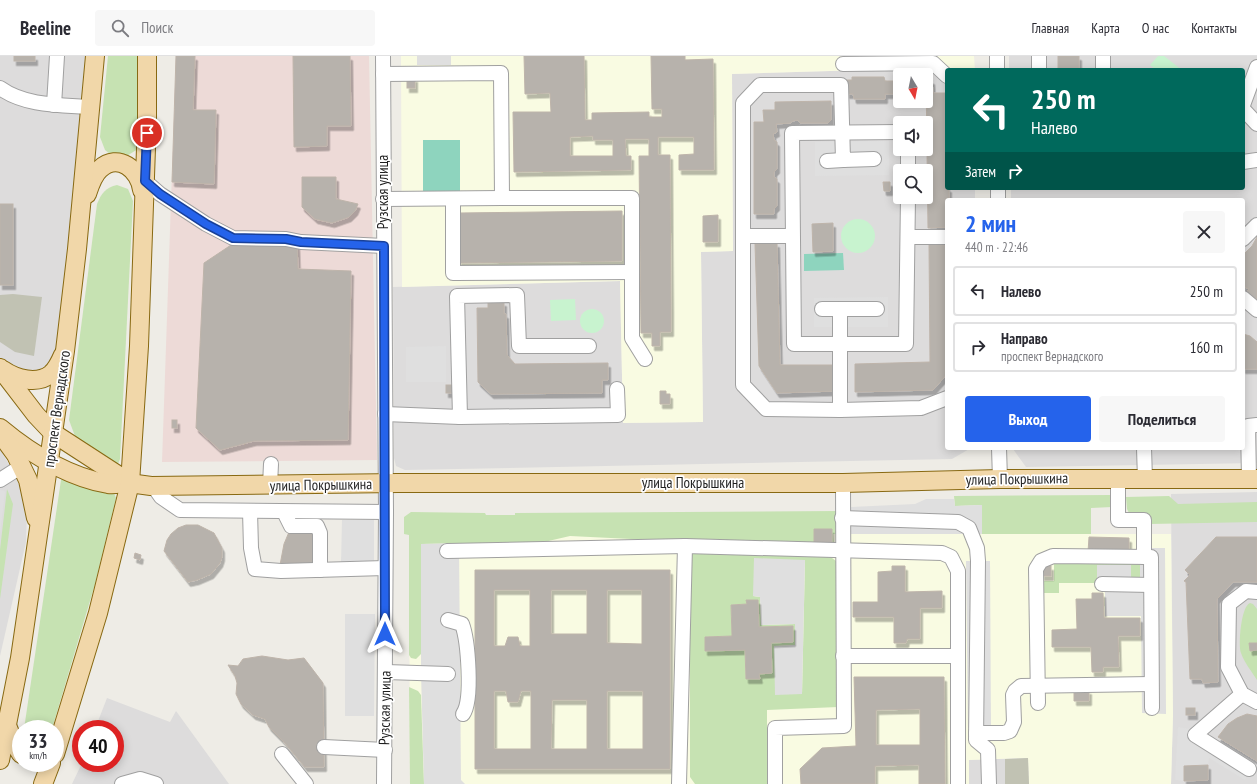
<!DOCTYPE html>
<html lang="ru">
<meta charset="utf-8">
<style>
body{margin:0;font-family:"PT Sans Narrow",sans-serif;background:#f7f7f7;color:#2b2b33;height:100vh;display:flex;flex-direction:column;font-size:15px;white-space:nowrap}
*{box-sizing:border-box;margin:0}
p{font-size:13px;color:#7c7c81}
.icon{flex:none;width:22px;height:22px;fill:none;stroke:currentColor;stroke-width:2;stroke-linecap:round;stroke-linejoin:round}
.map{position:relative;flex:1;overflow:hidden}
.side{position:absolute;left:945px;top:142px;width:300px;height:252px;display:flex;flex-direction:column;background:#fff;border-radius:4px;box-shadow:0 2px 10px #0003}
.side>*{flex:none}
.guide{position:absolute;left:945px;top:12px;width:300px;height:122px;border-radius:4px;box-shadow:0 2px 10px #0003;background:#00695c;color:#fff;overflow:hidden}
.needle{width:26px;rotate:170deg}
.fabs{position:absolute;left:893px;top:12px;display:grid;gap:8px}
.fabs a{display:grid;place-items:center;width:40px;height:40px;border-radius:4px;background:#fff;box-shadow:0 2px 10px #0003;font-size:20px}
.speed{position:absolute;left:12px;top:664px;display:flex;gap:8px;font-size:20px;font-weight:700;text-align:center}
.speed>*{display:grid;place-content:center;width:52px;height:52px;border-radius:50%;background:#fff;box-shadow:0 2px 10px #0003;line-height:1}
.speed small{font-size:10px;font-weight:400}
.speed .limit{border:6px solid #d22;background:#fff;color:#111}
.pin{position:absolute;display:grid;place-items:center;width:34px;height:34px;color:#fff;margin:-17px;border:2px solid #fff;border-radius:50%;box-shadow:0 1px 4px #0007}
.me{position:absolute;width:44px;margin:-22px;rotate:0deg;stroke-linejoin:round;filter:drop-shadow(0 0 3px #0008)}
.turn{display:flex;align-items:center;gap:14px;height:84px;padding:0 20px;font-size:18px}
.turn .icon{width:52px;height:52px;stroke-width:2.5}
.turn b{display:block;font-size:28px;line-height:34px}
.then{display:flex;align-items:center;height:38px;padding:0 20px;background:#0003;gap:8px;font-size:15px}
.round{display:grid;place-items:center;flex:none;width:42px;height:42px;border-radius:4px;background:#f7f7f7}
.summary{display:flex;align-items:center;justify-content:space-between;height:68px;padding:0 20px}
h1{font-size:24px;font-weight:600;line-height:30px;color:#2563eb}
.primary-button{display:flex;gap:8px;margin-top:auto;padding:8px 20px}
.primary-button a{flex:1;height:46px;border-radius:4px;background:#2563eb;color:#fff;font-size:16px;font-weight:600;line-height:46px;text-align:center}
.primary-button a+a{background:#f7f7f7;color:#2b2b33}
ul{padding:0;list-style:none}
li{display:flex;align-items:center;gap:12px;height:50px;margin:0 8px 6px;padding:0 12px;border:2px solid #e1e1e2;border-radius:4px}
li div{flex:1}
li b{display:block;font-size:15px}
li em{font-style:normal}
header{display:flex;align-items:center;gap:24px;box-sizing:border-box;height:56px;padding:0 20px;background:#fff;border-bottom:1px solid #e1e1e2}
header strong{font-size:19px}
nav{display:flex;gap:22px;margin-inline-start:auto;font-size:14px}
.search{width:280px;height:36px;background:#f7f7f7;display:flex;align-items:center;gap:10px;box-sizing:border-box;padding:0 14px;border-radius:4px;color:#7c7c81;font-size:15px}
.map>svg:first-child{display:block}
</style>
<header>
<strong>Beeline</strong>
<div class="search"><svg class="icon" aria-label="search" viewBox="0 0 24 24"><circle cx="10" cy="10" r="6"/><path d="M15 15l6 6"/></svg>Поиск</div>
<nav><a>Главная</a><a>Карта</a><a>О нас</a><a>Контакты</a></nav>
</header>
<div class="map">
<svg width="1257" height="728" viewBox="0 0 1257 728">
<defs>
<filter id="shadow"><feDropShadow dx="2.5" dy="4.5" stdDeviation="0" flood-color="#0004"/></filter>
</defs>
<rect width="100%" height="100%" fill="#eeece6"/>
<g fill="#dddcdc" fill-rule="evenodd">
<path d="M0 0H88L65 238 57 296 48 309 38 314 28 315H18L0 304Z"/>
<path d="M1009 0H1257V407L1026 411 1013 393 1243 392V144H1011V132H1243V14H1009Z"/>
<path d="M932 12 947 25V132H975V144H947V392H971L952 403 405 414 396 410 394 402 393 231 620 225 623 367 703 366 701 196 733 195 732 18ZM900 19H926V45H900ZM900 67H926V93H900ZM900 115H926V141H900Z"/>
<path d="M0 393 17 422 27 457 26 486 0 600Z"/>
<path d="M1257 436V728H1171L1173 659 1171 438Z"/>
<path d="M107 642 170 666 176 655 229 728H72L82 707H115V673H95Z"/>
<path d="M1028 702 1029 728H969V704Z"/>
</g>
<path fill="#eddad7" d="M176 0H369L377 404 162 406Z"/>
<g fill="#f9fbe2">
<path d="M401 0H974L975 14 932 12 732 18 733 195 701 196 703 366 623 367 620 225 402 231Z"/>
<path d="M409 478H1171L1173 659 1171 728H1029L1028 702 969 704V728H410Z"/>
</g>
<g fill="#c1c2b3">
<path d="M13 238 42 241 34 300 15 296 0 286V239Z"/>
<path d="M1028 702 1029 728H1005V703Z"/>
</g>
<g fill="#c6e2b2" fill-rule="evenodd">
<path d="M108 0H141L138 93 125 101 110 98 105 94 100 81Z"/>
<path d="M117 129 128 133 133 145 120 403 118 408H112L76 383 69 364 97 148C101 138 106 131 117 129Z"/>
<path d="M64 420 114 437 116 442 95 528 52 673H24L61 424Z"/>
<path d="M7 433 13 448 0 543V494Z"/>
<path d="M1112 439V451L1091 452V478H982L981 449 955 450 954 440Z"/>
<path d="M1169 440 1178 448 1257 446V466L1149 468 1129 457 1127 453 1126 441Z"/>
<path d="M839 455 838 478H833L834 493 570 480 544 486 421 488V598L416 603 411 602 409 599V479L404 478V461L411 456 485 457 486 459H515V457Z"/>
<path d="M695 497 828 499 836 505 838 651 767 654V728H695L690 721V503L692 498ZM805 504 802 638 774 590 795 589V568L761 569 760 541 753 540ZM747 544H758L759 571 793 570V586L771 587 772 617 759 618V623H746L745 594 705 595V581L732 580 731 549 747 548Z"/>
<path d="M1054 503H1140V524H1131V509H1097V527H1059V537H1042V525H1054Z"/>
<path d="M1250 547 1253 548 1257 553V624C1252 616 1244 606 1241 597 1238 589 1241 550 1250 547Z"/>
<path d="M409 631 418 635 421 639 424 728H410Z"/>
</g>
<g fill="#c8f3cf">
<path d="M1158 0H1164L1182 14H1156L1150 9Z"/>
<circle cx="858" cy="180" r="17"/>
<path d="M575 243 576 264 551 265 550 244Z"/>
<circle cx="592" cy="265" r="12"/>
</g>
<g fill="#8ed4be">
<rect x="423" y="84" width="37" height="52"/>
<path d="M843 197 844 214 804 215V198Z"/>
</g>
<g fill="#dfdfdf">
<rect x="417" y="0" width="34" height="9"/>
<path d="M889 85V119L815 120V86Z"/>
<path d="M888 241V271H814V242Z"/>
<path d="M446 290V326H406V291Z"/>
<path d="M0 434 5 435 0 478Z"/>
<path d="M926 443H954L955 450 982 449V478H850L851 451 915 448Z"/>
<path d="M342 464H374V507H341Z"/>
<path d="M459 487 461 724 465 728H424L421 617V488Z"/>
<path d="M1140 492H1165L1166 658 1142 657 1141 560H1105V535L1097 534V509H1131V524H1140Z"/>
<path d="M754 502 805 504 802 638 775 639 774 590 795 589V568L761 569 760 541 753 540Z"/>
<path d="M966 505H990L991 672H968Z"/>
<path d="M345 558H375L374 660H345Z"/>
<path d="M1178 671 1190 673 1198 683 1250 716 1245 724 1209 702 1208 709H1184V725L1175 724Z"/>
</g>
<g fill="#b7b2ac" stroke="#beb4aa" fill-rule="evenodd" filter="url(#shadow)">
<rect x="14" y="0" width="21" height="5"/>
<path d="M176 0H195L193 54H216L214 128 172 126Z"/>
<path d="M293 0H350L351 70H327V90L294 91Z"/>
<path d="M524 0H584L585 64H592V57L649 56V61H662V53H652L651 0H685V4L713 3 714 114H679V99L694 98V81H658V99H670L671 253V276H660V290H652V277H641L639 100H649V83H625L626 100H631V114L514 116 513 56H551L550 37 525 38ZM593 80V84H613V100H570V81Z"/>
<path d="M1058 0H1079V12L1077 14 1058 13Z"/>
<path d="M894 20H900V42H894V38H885V43H854L853 38H847V24H852V21H884L885 25H894Z"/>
<path d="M926 20 927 24H932L933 37H947V132H949V144H947V171L928 172Z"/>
<rect x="407" y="22" width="8" height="10"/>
<path d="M831 45V64L828 67H800L798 64 793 65 790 67 776 68 777 76 773 78 774 84 777 86V113L774 116V121L777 123V150L774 153V158H754V66H764L763 54H775V46Z"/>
<path d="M302 121H336V143L358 148 355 155 349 161 332 167 315 163 302 151Z"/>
<path d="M883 126H890V135H884Z"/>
<rect x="0" y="148" width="13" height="81"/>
<path d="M622 155V205L459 207V157Z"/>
<path d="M718 159V186H703V160Z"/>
<path d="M833 167V195L813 196 812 168Z"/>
<path d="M1257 181V244L1245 238 1249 233 1243 230V199L1252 190Z"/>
<path d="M234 187 297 188 298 213 351 215 348 384 254 385 220 394 196 372 204 207Z"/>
<path d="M777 187 780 309H836V335L777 337 759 310 755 188Z"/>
<path d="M929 188 947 189V318L933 334 855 336V308L930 306Z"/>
<path d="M488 246H504V258H506L507 299 515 308 608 307V324H602V337L491 338 478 326 477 252H488Z"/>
<path d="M1243 278 1250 280 1257 286V313H1243Z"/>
<rect x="446" y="329" width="7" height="8"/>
<path d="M660 335H666V338H670V348H660Z"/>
<rect x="172" y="364" width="5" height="8"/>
<path d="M186 469H198L214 477 222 492V501L220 507 211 518 197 524 188 526 164 495 167 484 171 478 178 472Z"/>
<path d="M814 473H832V487L814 486Z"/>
<path d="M317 475 319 508 298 512 296 507 280 509 284 488 289 476Z"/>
<path d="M1089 481 1129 482V496H1088Z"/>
<path d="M1216 481H1257V526H1233L1217 543 1218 626 1203 627 1202 623H1190L1186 526 1184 525 1190 519 1185 514Z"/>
<path d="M135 497 141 499 140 504 134 502Z"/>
<path d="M892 510H905V536L942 535V552H920V583H907L906 587H894V561H853V546H878V516L892 515Z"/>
<rect x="1042" y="510" width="9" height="10"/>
<path d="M475 514H670V713H475ZM494 534H530V590H520L518 581H508L505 590H494ZM551 534H587V578H551ZM607 534H642V588L607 587ZM494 635H506L508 646H518L521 635H531V693H494ZM607 635H643V693H607ZM552 644H587V693H551Z"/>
<path d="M1092 537H1103L1104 562H1140V580H1118L1119 611H1103V616H1092L1091 591H1052V574L1077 573 1076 543H1092Z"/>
<path d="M746 544H758L759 571 793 570V586L771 587 772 617 759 618 760 623H746L745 594 705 595V581L732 580 731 549 747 548Z"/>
<path d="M1249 587H1257V594L1250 595Z"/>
<path d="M262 600 288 604 304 602 323 627 324 711H305L284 686 269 671 265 663 253 659 241 648 236 638 237 627 235 620 228 609 238 610 243 603Z"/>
<path d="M854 621H944L945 728H919V709L875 710V728H801L800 713 822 692 856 690ZM920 653V689H876V654Z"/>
<path d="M1089 634V645H1074V635Z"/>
<rect x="1186" y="652" width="9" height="7"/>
<path d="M1247 658 1257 660V705L1218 681 1228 668 1237 662Z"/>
<path d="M1208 709V724L1184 725V710Z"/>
</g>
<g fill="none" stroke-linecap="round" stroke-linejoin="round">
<defs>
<g id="minor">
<path d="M383 0 386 456 384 728"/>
<path d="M997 0V14"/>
<path d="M1039 0V14"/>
<path d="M1103 0V14"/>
<path d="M843 8 933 7 947 20"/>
<path d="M383 18 501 17 502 142H632V282L645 303"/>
<path d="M0 32C25 50 59 49 89 51"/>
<path d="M54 49 57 0"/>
<path d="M1243 49 1257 11"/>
<path d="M1243 53 1257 68"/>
<path d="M900 76 792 77 794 288H906L908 141"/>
<path d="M908 93V115"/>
<path d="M874 103 843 104 841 29H760L743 47V329L766 353 840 354 921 352 947 342"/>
<path d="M827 105 843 104"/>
<path d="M1243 106 1257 104"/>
<path d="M145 125 160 138 206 168 233 182 286 183 301 186 384 190"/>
<path d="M998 132V144"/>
<path d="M383 143 502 142"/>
<path d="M453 143V217L632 216"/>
<path d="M744 180H792"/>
<path d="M908 181H947"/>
<path d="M1243 183 1257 169"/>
<path d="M1243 242 1257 254"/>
<path d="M822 253H840"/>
<path d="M840 354V253H877"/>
<path d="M385 358 460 361 618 359 617 333"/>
<path d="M460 361 457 240 517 239 519 290H589"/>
<path d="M999 392 1000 423"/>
<path d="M1144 392 1145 423"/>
<path d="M1118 423V464H1144V501"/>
<path d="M1249 423 1248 370 1257 369"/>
<path d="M0 424 22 410"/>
<path d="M270 429 271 408"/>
<path d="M154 431 161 441 180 454 386 456"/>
<path d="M250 455 251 492 255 513 281 515 385 512"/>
<path d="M285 456 286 460 291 470H317L320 477V514"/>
<path d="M842 462 958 466 969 472 977 492 978 505 976 684 988 694 989 728"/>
<path d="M447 495 685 490"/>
<path d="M1102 528 1151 529"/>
<path d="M1257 536 1246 535 1229 548 1228 611 1242 638 1257 646"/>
<path d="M448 564 462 568C468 584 473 644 463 658"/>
<path d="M843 600H958"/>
<path d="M386 616 448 618"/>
<path d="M1242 638 1195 679 1249 713"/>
<path d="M1038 647 1036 513 1041 505 1053 500 1151 501 1152 652"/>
<path d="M976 677H1004L1010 675 1014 666 1013 639 1015 635 1021 630 1151 628"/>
<path d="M324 691 385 694"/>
<path d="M282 698 306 728"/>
<path d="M122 728 140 723 156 728"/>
<path d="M679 728 685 490 942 497 951 501 958 515V728"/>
<path d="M775 728V672L844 670 843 427"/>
</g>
<g id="major">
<path d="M87 138C90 129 93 119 100 113 118 96 140 114 142 134"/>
<path d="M0 312 36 359 53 377 130 427"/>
<path d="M3 314C16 323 37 329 51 318 57 313 60 306 63 299"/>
<path d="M0 372C30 397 69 421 108 428 115 429 122 427 129 427 136 428 144 429 151 430L398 427H843L1000 423H1257"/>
<path d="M3 381 16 399 28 424 36 462"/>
<path d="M8 672 14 687 21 698"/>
<path d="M55 698 98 557 130 427 139 290 147 64V0"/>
<path d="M0 704 20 602 65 295 77 193 95 0"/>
<path d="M43 728 51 707"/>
</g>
</defs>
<use href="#minor" stroke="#a0a0a0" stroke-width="16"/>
<use href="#major" stroke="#886912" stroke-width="20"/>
<use href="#minor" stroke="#fff" stroke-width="14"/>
<use href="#major" stroke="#f1d7a9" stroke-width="18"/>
</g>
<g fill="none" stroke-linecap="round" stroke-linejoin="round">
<defs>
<path id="route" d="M147 77 145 125 160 138 206 168 233 182 286 183 301 186 384 190 385 578"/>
</defs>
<use href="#route" stroke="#184099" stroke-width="10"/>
<use href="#route" stroke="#2563eb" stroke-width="7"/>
</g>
<g text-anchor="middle" stroke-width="3.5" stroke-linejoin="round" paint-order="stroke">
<g font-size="15" fill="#1f1f1f" stroke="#fff">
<text transform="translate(383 136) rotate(-90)" y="5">Рузская улица</text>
<text transform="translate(57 353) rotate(-82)" y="5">проспект Вернадского</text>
<text transform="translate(1017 423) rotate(-1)" y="5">улица Покрышкина</text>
<text x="693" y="432">улица Покрышкина</text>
<text transform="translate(321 429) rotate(-1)" y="5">улица Покрышкина</text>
<text transform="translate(385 652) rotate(-89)" y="5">Рузская улица</text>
</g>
</g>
</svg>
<div class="fabs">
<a><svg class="needle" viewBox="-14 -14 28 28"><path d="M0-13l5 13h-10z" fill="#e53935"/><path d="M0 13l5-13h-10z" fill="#7c7c81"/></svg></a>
<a><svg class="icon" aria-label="sound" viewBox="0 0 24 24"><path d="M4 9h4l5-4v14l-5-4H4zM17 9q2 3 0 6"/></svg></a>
<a><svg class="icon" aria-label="search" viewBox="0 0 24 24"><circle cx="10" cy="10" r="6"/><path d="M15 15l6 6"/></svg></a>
</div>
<div class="speed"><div>33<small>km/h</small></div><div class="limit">40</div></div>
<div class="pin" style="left:147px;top:77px;background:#d93025"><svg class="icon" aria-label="arrive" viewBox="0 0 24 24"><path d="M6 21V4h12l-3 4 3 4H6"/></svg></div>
<svg class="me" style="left:385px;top:578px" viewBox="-20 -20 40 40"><path d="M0-17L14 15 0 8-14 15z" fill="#2563eb" stroke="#fff" stroke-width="4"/></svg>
<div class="guide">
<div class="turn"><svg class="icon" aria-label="left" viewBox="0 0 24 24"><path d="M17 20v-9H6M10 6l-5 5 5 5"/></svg><div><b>250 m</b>Налево</div></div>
<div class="then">Затем<svg class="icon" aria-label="right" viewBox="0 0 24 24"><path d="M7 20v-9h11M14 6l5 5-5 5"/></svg></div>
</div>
<section class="side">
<div class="summary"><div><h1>2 мин</h1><p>440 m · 22:46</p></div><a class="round"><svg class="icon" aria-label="close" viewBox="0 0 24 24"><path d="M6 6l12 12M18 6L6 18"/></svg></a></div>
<ul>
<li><svg class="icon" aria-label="left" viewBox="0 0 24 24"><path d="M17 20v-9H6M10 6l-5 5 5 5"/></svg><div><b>Налево</b></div><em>250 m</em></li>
<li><svg class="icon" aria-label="right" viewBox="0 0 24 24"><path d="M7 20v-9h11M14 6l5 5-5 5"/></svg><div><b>Направо</b><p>проспект Вернадского</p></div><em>160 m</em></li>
</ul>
<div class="primary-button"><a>Выход</a><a>Поделиться</a></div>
</section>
</div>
